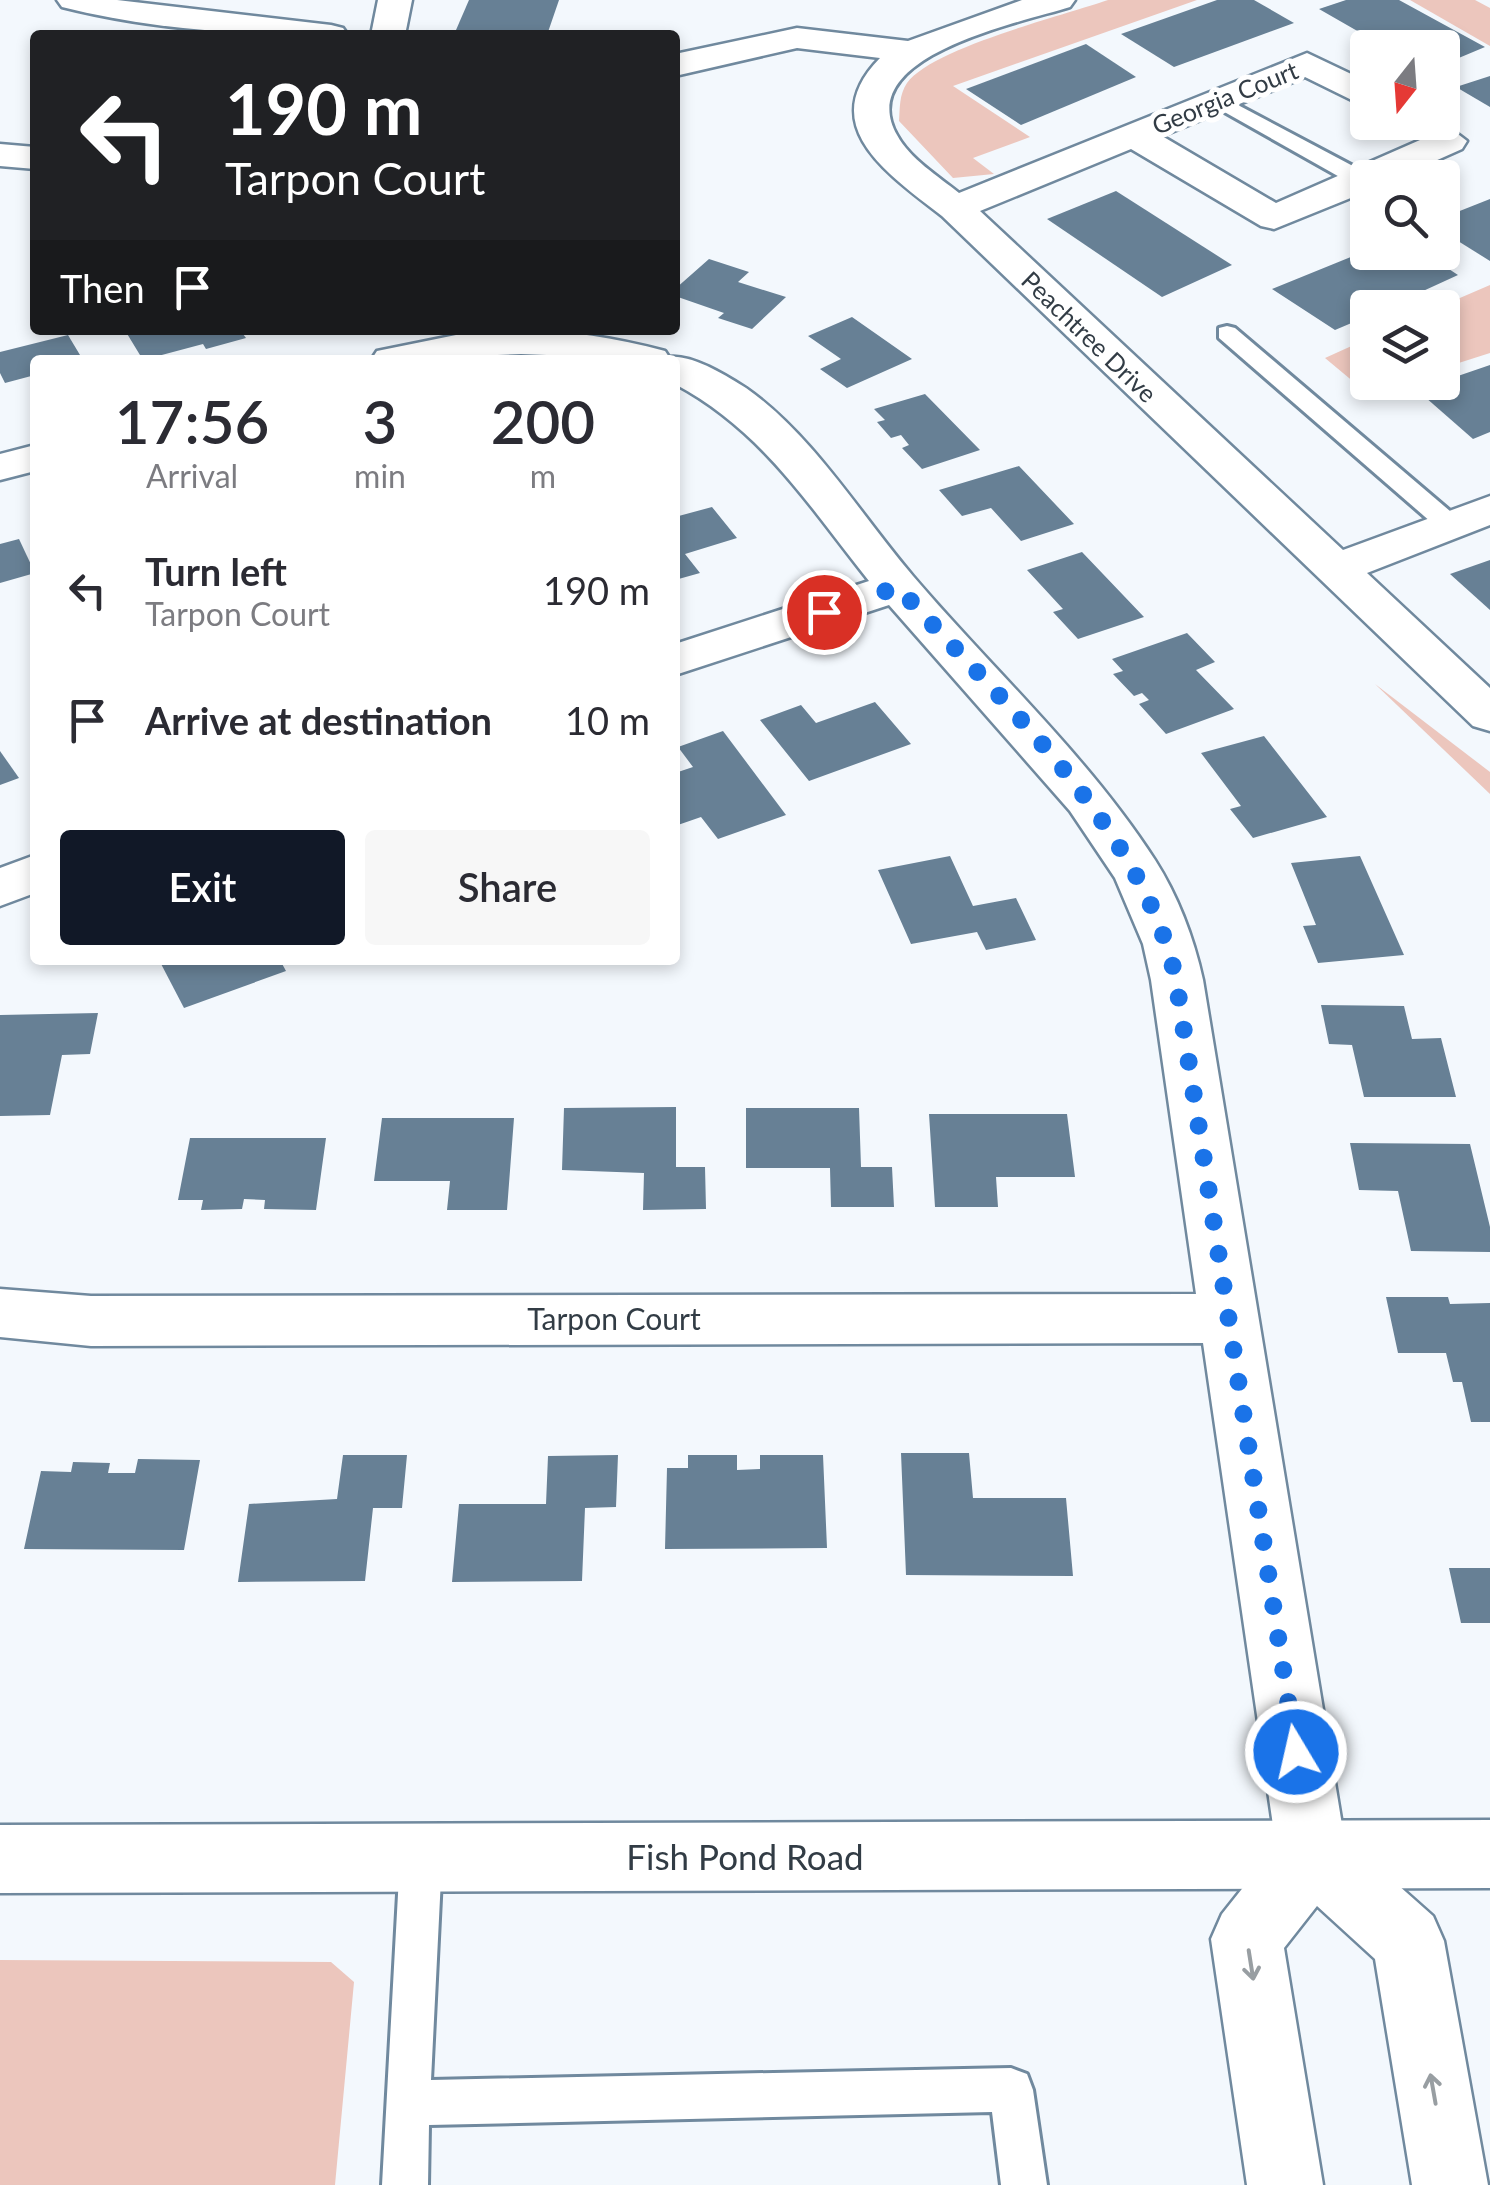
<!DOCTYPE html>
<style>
body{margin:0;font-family:Lato,sans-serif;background:#f7f7f7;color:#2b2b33;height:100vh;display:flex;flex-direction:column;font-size:38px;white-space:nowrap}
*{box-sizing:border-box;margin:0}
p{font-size:32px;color:#7c7c81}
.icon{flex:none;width:55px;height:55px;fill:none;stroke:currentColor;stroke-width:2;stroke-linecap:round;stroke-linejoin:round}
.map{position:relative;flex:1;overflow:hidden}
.panel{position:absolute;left:30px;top:355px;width:650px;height:610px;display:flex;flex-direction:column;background:#fff;border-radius:10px;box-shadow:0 5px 15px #0003}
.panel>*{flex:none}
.hud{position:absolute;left:30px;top:30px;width:650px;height:305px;border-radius:10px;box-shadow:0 5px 15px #0003;background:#202124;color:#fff;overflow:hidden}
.needle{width:65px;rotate:197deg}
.fabs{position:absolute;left:1350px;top:30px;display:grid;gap:20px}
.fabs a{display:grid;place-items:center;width:110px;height:110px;border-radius:10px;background:#fff;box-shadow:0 5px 15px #0003;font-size:50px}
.pin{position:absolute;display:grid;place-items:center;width:85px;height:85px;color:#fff;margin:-42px;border:5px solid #fff;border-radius:50%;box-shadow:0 2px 10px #0007}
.me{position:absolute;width:110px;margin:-55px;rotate:351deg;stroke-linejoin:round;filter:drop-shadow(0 0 8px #0008)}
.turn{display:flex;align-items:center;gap:35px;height:210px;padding:0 30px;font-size:45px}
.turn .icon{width:130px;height:130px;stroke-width:2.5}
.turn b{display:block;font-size:70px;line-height:85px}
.then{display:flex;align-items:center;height:95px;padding:0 30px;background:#0003;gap:20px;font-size:38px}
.eta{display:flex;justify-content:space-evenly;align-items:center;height:170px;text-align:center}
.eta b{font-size:60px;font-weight:600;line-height:70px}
.action{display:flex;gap:20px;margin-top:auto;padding:20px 30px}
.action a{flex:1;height:115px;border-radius:10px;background:#111827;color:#fff;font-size:40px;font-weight:600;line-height:115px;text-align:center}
.action a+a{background:#f7f7f7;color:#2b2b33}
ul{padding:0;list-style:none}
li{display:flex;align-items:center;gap:30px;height:130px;padding:0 30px}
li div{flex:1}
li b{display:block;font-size:38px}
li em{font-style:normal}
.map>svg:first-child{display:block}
</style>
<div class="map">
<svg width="1490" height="2185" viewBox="0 0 1490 2185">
<rect width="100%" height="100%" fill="#f3f8fd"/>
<g fill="#ecc6bd">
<path d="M1108 0H1197L953 86 1030 137 973 158 994 174 953 178 899 121C900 108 899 95 907 83 932 48 1062 16 1108 0Z"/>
<path d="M1410 0H1475L1490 8V46Z"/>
<path d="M1490 285V353L1443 368 1442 308 1439 307Z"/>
<path d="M1367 339 1368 382 1399 383 1367 393 1325 358Z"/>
<path d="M1375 684 1490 772V794Z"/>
<path d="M0 1960 331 1962 354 1982 335 2185H0Z"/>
</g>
<g fill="#678095">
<path d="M469 0H559L547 35 456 30Z"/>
<path d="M1217 0H1254L1294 23 1174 67 1121 34Z"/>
<path d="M1346 0H1399L1485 47 1442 65V48H1387L1319 9Z"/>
<path d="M1086 44 1136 77 1021 125 966 89Z"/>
<path d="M1490 76V107L1456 87Z"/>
<path d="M1116 191 1232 265 1162 297 1047 219Z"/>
<path d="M1490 199V261L1442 231V218Z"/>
<path d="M1368 250 1423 252 1458 275 1386 308H1368V316L1335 330 1272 289Z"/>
<path d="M709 259 749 272 738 282 786 297 752 329 718 318 724 313 675 296V289Z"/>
<path d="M852 317 912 359 847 388 820 369 841 359 808 336Z"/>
<path d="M134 330H240L246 338 206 349 203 344 143 360 126 332Z"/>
<path d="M68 335 83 360H35V375L5 383 0 373V352Z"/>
<path d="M1490 365V432L1473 439 1417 390Z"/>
<path d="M925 394 980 450 922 469 902 448 909 445 901 435 891 438 877 422 885 420 874 409Z"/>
<path d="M1019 466 1074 524 1021 541 991 508 962 516 939 490Z"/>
<path d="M712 507 737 538 685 554 700 573 675 580V517Z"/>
<path d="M19 539 35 573 0 583V544Z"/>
<path d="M1082 552 1144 617 1078 639 1053 612 1063 609 1027 570Z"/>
<path d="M1490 560V610L1450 574Z"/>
<path d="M1187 633 1215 662 1196 670 1234 709 1166 734 1139 704 1149 700 1142 693 1134 696 1113 674 1123 671 1112 659Z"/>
<path d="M875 702 911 744 809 781 760 720 801 705 816 723Z"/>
<path d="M723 731 786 815 718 839 701 817 675 826V773L693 767 678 747Z"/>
<path d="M1264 736 1327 817 1253 838 1230 809 1241 806 1201 753Z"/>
<path d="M0 751 19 778 0 785Z"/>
<path d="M950 856 973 906 1016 898 1036 940 986 950 977 932 911 944 878 870Z"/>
<path d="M1360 856 1404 955 1318 963 1303 926 1316 925 1291 863Z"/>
<path d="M159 960H280L286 971 184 1008Z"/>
<path d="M1321 1005 1404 1006 1412 1039 1441 1038 1456 1097H1364L1352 1045 1329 1044Z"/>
<path d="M98 1013 90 1054 62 1055 50 1115 0 1116V1015Z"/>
<path d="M676 1107V1167H705L706 1209 643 1210 644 1173 562 1170 564 1108Z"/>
<path d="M746 1108H859L861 1167H892L894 1207H831L830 1168H746Z"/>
<path d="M929 1114H1067L1075 1177H996L998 1207H935Z"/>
<path d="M382 1118H514L507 1210H447L450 1181H374Z"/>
<path d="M190 1138H326L316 1210 264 1209 265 1200 244 1199 242 1209 201 1210 203 1200H178Z"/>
<path d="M1350 1143 1470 1144 1490 1227V1252L1411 1251 1398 1191 1359 1190Z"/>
<path d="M1386 1297H1448L1450 1304 1490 1303V1422H1471L1462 1382H1453L1446 1353H1398Z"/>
<path d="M901 1453H969L973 1498H1066L1073 1576 906 1575Z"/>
<path d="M343 1455H407L402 1508H373L365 1581 238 1582 249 1504 337 1499Z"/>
<path d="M618 1455 616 1507 585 1508 582 1581 452 1582 459 1504H546L548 1456Z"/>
<path d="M688 1455H737V1470L760 1469V1455H823L827 1548 665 1549 667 1468H688Z"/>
<path d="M138 1459 200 1460 184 1550 24 1549 41 1471 71 1472 73 1462 110 1463 108 1473H135Z"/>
<path d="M1449 1568H1490V1623H1461Z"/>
</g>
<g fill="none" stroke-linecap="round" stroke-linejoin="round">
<defs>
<g id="lane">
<path d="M1219 95 1368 174V184H1352L1212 105 1208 101Z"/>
<path d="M1227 326 1235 328 1457 517 1461 523 1457 529H1439L1219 338V328Z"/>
<path d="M421 1838 436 1844 442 1858 431 2080 1011 2068 1027 2074 1033 2090 1047 2185H1001L992 2112 429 2125 428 2185H382L400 1858 406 1844Z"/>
</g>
<g id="street">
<path d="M57 0H117L331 25 343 28 348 35C250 35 157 31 62 7Z"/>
<path d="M378 0H412L405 35H371Z"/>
<path d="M1022 0H1075L1070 7C1019 23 852 56 897 135 910 159 938 176 959 193L1307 53 1368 82V108L1305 77 1162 136 1276 203 1420 140 1396 122H1442L1467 141 1462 149 1397 178H1368V191L1274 229 1261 226 1131 149 980 211 1343 550 1490 496V525L1367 573 1490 688V731L1473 726 942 216C888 174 814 125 880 58L797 48 675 76V54L797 28 908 41Z"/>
<path d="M0 144 35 147V169L0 166Z"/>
<path d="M518 330C569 330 616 338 665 351L669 357C692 354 727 376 746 388 813 435 860 514 913 576 994 671 1087 755 1155 860 1178 896 1194 939 1203 980L1344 1837 1433 1916 1444 1941 1488 2185H1412L1375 1959 1317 1906 1284 1948 1323 2185H1247L1211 1939 1222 1914 1276 1846 1203 1343 91 1346 0 1337V1289L91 1296 1196 1294 1151 980 1143 944 1115 878 1070 811 889 605 675 675V644L869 581C809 506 762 430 675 384V360L521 354 371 360 377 351 456 335Z"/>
<path d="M35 445V471L0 480V454Z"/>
<path d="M35 855V893L0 906V868Z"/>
</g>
<path id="secondary" d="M1490 1820V1888L0 1893V1825Z"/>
</defs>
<use href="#lane" stroke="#70899e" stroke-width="6"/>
<use href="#street" stroke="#70899e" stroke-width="5"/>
<use href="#secondary" stroke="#70899e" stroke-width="5"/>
<use href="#lane" fill="#fff" fill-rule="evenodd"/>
<use href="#street" fill="#fff" fill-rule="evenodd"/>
<use href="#secondary" fill="#fff" fill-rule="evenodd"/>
</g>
<defs><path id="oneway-shaft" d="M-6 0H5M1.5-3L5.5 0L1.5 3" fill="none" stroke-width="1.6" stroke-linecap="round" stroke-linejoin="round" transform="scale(2.5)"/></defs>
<g stroke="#989ea2">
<use href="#oneway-shaft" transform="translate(1251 1965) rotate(81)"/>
<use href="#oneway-shaft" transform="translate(1433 2089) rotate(-100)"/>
</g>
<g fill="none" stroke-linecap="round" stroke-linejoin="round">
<path stroke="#1a73e8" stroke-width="18" stroke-dasharray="0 32.4" d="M824 612 898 587C1000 700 1144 829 1176 980L1296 1752"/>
</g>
<g text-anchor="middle" stroke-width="10" stroke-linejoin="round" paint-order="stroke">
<g font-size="25" fill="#323c45" stroke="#fff">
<text transform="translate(1225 98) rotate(-22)" y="9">Georgia Court</text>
<text transform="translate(1089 337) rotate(44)" y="9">Peachtree Drive</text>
</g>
<g font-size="30" fill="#323c45" stroke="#fff">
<text x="614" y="1330">Tarpon Court</text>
</g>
<g font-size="35" fill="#323c45" stroke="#fff">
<text x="745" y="1870">Fish Pond Road</text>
</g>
</g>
</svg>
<div class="fabs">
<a><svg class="needle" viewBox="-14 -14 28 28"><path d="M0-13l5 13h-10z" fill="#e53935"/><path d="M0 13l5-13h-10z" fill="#7c7c81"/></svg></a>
<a><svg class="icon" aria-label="search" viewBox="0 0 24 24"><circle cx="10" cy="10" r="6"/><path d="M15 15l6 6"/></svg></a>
<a><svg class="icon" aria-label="layers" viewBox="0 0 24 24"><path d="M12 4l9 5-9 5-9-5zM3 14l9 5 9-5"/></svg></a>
</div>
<div class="pin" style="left:824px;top:612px;background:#d93025"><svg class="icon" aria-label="arrive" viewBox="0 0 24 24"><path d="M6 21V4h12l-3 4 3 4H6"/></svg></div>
<svg class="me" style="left:1296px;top:1752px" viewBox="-20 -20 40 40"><circle r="17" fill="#1a73e8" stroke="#fff" stroke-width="3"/><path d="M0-11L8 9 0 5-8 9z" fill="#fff"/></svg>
<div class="hud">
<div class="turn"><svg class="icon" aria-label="left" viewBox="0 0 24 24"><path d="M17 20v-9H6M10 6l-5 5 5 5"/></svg><div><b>190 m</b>Tarpon Court</div></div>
<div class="then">Then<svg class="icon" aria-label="arrive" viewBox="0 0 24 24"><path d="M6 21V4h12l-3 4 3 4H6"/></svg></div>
</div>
<section class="panel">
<div class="eta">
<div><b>17:56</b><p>Arrival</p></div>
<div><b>3</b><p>min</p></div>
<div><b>200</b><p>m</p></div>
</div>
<ul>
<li><svg class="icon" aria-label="left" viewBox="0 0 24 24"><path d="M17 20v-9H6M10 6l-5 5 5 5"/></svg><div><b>Turn left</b><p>Tarpon Court</p></div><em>190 m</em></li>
<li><svg class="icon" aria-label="arrive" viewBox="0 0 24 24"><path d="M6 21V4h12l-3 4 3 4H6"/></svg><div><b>Arrive at destination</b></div><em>10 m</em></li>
</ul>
<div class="action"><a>Exit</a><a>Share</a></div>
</section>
</div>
